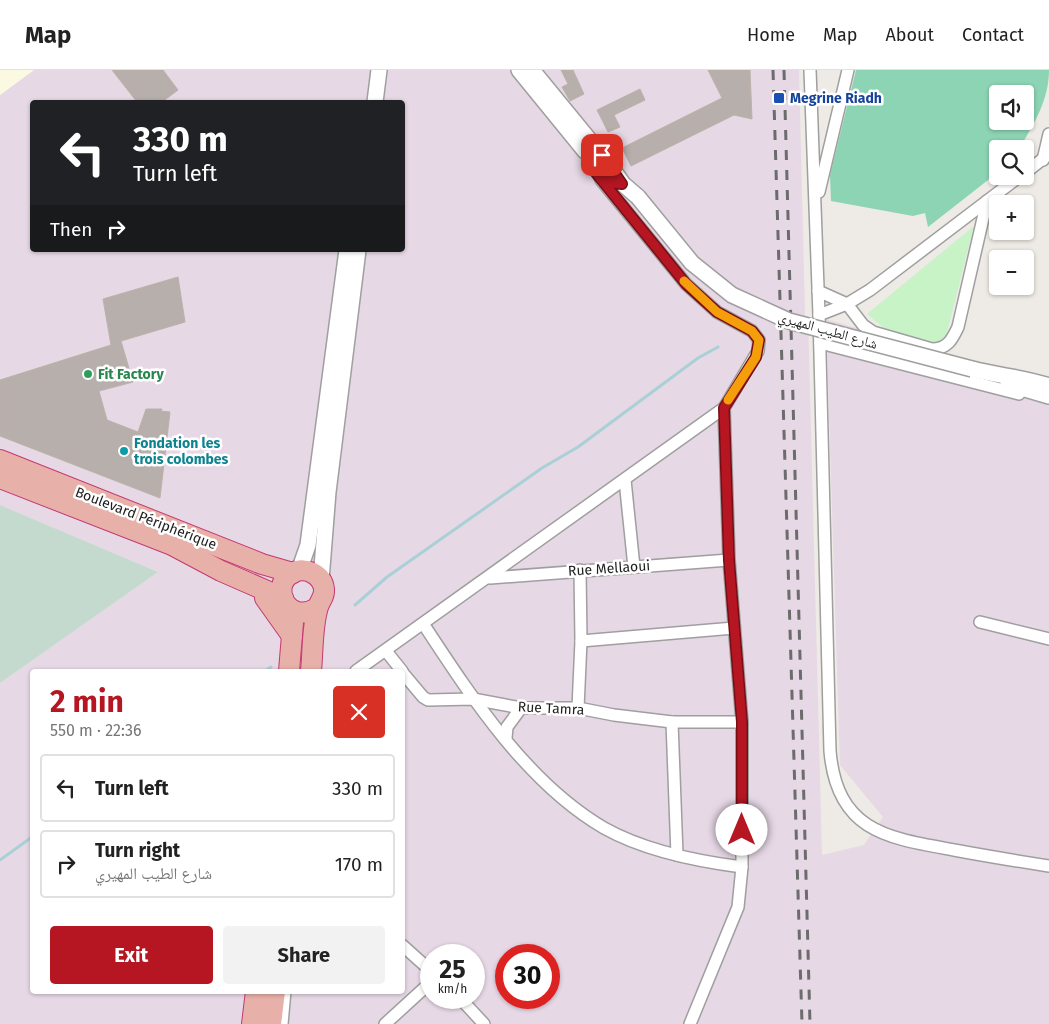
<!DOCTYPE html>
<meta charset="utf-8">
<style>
body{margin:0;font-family:"Fira Sans","Noto Naskh Arabic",sans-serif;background:#f2f2f2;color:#222;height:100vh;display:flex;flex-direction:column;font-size:19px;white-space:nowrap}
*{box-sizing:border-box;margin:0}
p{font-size:16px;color:#767676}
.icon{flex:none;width:28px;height:28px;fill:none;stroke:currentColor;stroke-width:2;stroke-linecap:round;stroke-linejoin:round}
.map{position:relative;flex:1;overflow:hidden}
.details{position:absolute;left:30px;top:599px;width:375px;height:325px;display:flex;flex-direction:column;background:#fff;border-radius:5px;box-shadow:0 1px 4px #0004}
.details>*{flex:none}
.banner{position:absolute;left:30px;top:30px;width:375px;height:152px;border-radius:5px;box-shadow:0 1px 4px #0004;background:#202124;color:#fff;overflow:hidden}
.buttons{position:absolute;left:989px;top:15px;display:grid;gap:10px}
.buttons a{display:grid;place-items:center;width:45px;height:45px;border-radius:5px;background:#fff;box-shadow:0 1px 4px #0004;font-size:25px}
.speed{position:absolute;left:420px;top:874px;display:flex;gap:10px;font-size:25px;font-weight:700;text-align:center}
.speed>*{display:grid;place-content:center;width:65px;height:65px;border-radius:50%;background:#fff;box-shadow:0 1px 4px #0004;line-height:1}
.speed small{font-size:12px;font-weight:400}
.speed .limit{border:8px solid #d22;background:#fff;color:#111}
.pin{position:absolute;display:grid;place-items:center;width:42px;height:42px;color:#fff;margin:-21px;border-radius:10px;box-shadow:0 2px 8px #0006}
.me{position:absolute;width:55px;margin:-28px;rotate:0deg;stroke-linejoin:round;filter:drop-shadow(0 0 4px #0008)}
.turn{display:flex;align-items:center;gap:18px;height:105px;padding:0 20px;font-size:22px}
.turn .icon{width:65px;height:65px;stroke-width:2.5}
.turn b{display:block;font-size:35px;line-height:42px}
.then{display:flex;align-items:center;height:48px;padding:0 20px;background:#0003;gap:10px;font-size:19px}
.round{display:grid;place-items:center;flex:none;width:52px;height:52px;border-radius:5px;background:#f2f2f2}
.summary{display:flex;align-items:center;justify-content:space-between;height:85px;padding:0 20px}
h1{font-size:30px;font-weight:700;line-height:38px;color:#b61622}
.action{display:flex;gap:10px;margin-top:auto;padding:10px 20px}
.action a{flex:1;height:58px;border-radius:5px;background:#b61622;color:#fff;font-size:20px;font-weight:700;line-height:58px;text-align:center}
.action a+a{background:#f2f2f2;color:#222}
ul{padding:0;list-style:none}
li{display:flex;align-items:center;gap:15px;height:68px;margin:0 10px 8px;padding:0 10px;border:2px solid #e0e0e0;border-radius:5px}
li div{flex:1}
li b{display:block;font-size:19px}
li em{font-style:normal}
header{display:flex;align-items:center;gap:30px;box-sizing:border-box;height:70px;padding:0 25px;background:#fff;border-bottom:1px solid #e0e0e0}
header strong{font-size:24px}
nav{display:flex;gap:28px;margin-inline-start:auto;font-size:18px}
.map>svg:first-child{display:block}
</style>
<header>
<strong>Map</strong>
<nav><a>Home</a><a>Map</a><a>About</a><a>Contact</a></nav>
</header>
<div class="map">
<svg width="1049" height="954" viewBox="0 0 1049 954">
<rect width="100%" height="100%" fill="#eeeae5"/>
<path fill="#e6d8e5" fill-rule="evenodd" d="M34 0H799L805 246H808L822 785 864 775 883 747 840 695 826 249 1049 315V954H0V613L158 502 0 435V25ZM32 32H402V180H32ZM32 601H402V921H32ZM431 885H474V928H431ZM506 885H549V928H506Z"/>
<path fill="#fbf9e1" d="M0 0H34L0 25Z"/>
<path fill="#c4dace" d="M0 435 158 502 0 613Z"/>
<path fill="#c7f3c7" d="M974 156 944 274 889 262 867 244Z"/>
<path fill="#8cd4b3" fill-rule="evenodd" d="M856 0H1049C1049 30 1034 54 1019 79H998L997 103 928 157 925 143 913 146 831 131 830 105ZM998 24H1025V51H998Z"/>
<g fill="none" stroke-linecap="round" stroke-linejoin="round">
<g stroke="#aad0d7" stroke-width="3">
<path d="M355 535 387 507 542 398 578 377 698 288 718 277"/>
<path d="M265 601 271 597"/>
<path d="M0 790 32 767"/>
</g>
</g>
<g fill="#b7afab" stroke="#beb1a9">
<path d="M112 0H163L178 20 162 32H137Z"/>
<path d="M561 0H573L584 24 570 31 562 17 568 14Z"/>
<path d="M708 0H750L752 49 734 45 631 96 622 78 722 28Z"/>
<path d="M640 19 645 30 614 45 620 57 608 62 597 40Z"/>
<path d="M178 207 185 252 121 271 133 312 99 321 107 350 138 362 146 339H162L161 341 170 342 160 428 0 366V310L111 275 103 229Z"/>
</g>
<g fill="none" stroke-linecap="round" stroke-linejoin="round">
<defs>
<g id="minor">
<path d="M810 0 819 245 830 681C837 762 888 768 954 780 986 786 1017 791 1049 796"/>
<path d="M592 89 601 110 686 214 717 242 752 261 759 270 758 281 724 338 729 490 742 652V797L738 837 690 954"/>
<path d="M1043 90 1049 64"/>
<path d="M1025 103 1049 84"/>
<path d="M819 122 848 0"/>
<path d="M818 221 847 234 863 255 873 262 932 279C947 279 952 270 958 257L987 131"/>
<path d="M819 245 847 234 870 220 1020 106"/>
<path d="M820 273 1019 324"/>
<path d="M625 410 634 497"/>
<path d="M490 508 729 490"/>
<path d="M980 552 1049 569"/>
<path d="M424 555C472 628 527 713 604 758 645 781 695 791 742 797"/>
<path d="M581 571 734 558"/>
<path d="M386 581 402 601"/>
<path d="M356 601 724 338"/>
<path d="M402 602 423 627 428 630 473 629 521 638H578L614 645 672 652H742"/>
<path d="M578 638 581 571 580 500"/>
<path d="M672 652 677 785"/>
<path d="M506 668 507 657 521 638"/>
<path d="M402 875 431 901"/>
<path d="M460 928 484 954"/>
<path d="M282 954 285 921"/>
<path d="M385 954 431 912"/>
</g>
<g id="tertiary">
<path d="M519 0 585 81"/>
<path d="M532 0 609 94 623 114 638 127"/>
<path d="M375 32 379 0"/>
<path d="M972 299C998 306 1023 307 1049 316"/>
<path d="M1008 314 1049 326"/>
<path d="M299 501 308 475 347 180"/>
<path d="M321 510 328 422 358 180"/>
</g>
<g id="trunk">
<path d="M0 390 262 494 293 503"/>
<path d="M0 408 172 475 221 501 283 528"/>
<path d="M265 528 292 566"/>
<path d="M289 601 293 553"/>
<path d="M311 601C313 581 312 556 318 537 320 530 325 527 324 519 322 504 305 496 292 503 267 518 290 557 318 537"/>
<path d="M252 954 256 921"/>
<path d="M271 954 275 921"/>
</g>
</defs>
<use href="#minor" stroke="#9f9f9f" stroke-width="14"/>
<use href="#tertiary" stroke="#9f9f9f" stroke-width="18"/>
<use href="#trunk" stroke="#c63873" stroke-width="22"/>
<use href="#minor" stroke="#fff" stroke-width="11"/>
<use href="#tertiary" stroke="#fff" stroke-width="15"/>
<use href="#trunk" stroke="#e7b0a8" stroke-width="20"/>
<g stroke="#6c6c6c" stroke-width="3" stroke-dasharray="10 10" stroke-linecap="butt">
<path d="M773 0 802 954"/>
<path d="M784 0 810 954"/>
</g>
<defs>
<path id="tertiary-bridge" d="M638 127 692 193 732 225 789 251 972 299"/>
</defs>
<use href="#tertiary-bridge" stroke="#9f9f9f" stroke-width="18" stroke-linecap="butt"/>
<use href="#tertiary-bridge" stroke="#fff" stroke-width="15"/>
</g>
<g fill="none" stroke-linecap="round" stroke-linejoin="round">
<defs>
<path id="route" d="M602 85 622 114 613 113 592 89 596 103 686 214 717 242 752 261 759 270 756 287 724 338 729 490 742 652V760"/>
</defs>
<use href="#route" stroke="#760e16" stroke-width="12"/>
<use href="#route" stroke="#b61622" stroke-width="9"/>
<path stroke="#f59e0b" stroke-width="9" d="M684 211 717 242 752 261 759 270 756 287 728 330"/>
</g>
<rect fill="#1a4fb4" stroke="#fff" stroke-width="2" x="773" y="22" width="12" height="12" rx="2.5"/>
<circle fill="#2e9e5b" stroke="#fff" stroke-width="2" cx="88" cy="304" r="5"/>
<circle fill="#0f9aa8" stroke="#fff" stroke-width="2" cx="124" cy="381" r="5"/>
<g text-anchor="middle" stroke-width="5" stroke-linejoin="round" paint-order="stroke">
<g font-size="14" font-weight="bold" fill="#164399" stroke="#fff" text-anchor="start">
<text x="790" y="33">Megrine Riadh</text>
</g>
<g font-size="14" fill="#1e1e1e" stroke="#fff">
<text transform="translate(828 260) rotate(16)" y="5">شارع الطيب المهيري</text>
<text transform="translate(146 448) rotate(21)" y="5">Boulevard Périphérique</text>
<text transform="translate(609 498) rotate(-4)" y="5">Rue Mellaoui</text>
<text transform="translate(551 638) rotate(3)" y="5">Rue Tamra</text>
</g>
<g font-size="14" font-weight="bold" fill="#27864d" stroke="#fff" text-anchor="start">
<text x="98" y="309">Fit Factory</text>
</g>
<g font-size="14" font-weight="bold" fill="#0d838f" stroke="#fff" text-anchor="start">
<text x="134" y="378">Fondation les<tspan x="134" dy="16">trois colombes</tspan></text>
</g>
</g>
</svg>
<div class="buttons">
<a><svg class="icon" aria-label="sound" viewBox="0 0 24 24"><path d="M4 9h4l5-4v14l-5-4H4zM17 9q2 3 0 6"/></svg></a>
<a><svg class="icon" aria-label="search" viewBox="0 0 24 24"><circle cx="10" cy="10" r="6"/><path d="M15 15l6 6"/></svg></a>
<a>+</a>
<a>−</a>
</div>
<div class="speed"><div>25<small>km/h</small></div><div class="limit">30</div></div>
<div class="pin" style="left:602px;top:85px;background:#d93025"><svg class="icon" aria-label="arrive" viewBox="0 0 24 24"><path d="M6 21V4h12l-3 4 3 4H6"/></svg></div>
<svg class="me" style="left:742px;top:760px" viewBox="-20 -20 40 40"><circle r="19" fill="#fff"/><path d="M0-13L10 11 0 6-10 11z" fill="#b61622"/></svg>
<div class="banner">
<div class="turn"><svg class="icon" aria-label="left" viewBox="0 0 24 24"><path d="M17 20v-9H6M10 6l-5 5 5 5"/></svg><div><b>330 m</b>Turn left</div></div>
<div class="then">Then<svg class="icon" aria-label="right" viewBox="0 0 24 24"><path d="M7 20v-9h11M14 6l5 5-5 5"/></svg></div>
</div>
<section class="details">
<div class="summary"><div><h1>2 min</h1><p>550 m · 22:36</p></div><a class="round" style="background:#d93025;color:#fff"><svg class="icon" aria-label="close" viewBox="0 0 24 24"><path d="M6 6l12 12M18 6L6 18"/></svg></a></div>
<ul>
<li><svg class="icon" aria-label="left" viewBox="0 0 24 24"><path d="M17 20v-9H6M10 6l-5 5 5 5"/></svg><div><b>Turn left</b></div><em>330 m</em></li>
<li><svg class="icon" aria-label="right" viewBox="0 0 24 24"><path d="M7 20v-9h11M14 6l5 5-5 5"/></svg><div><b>Turn right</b><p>شارع الطيب المهيري</p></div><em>170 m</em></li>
</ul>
<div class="action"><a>Exit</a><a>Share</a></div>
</section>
</div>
